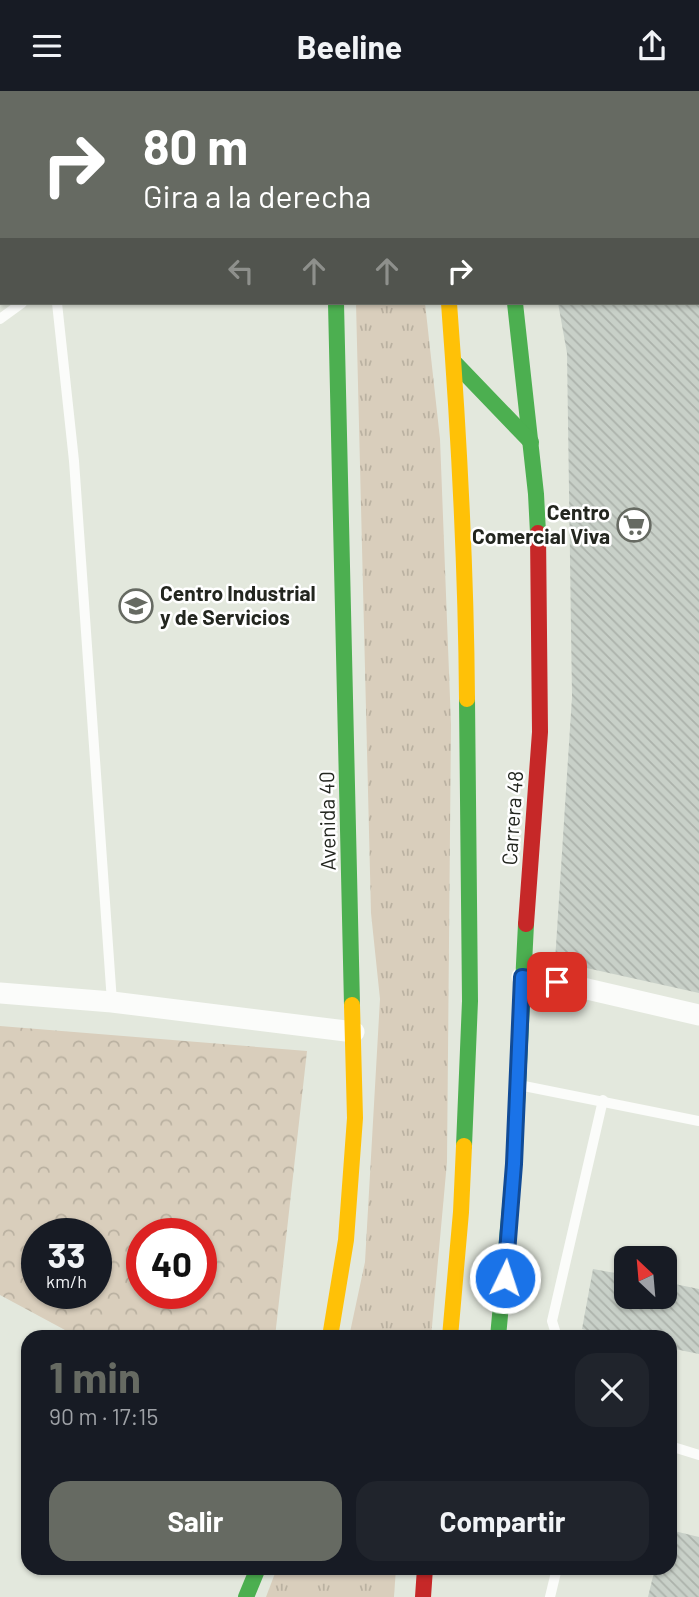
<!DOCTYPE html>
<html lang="es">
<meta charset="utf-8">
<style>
body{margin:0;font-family:Barlow,sans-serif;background:#20242c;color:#f1f3f6;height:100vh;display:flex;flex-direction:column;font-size:26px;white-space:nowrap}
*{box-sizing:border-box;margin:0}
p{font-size:23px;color:#9ea1a6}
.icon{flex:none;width:38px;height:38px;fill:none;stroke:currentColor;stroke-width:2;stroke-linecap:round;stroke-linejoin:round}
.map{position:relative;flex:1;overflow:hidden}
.details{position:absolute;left:21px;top:1239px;width:656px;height:245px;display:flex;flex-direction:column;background:#171b24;border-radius:21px;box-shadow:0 2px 5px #0004}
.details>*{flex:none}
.banner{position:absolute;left:0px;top:0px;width:700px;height:214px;box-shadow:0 2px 5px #0004;background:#666a62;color:#fff;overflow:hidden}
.needle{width:46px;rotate:334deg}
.buttons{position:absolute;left:614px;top:1155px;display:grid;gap:14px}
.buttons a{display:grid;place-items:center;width:63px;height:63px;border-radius:14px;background:#171b24;box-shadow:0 2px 5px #0004;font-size:35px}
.speed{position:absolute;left:21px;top:1127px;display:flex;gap:14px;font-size:35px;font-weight:700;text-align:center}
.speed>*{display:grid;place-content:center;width:91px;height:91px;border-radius:50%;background:#171b24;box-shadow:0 2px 5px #0004;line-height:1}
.speed small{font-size:18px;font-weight:400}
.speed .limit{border:10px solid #d22;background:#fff;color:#111}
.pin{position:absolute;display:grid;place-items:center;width:60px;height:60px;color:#fff;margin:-30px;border-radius:14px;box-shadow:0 4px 10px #0006}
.me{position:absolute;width:77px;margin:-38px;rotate:4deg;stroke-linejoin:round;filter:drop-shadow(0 0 5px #0008)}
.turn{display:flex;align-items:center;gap:24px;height:147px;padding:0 28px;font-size:32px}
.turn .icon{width:91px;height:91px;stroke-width:2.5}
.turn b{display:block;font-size:49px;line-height:60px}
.lanes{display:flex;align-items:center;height:66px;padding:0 28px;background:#0003;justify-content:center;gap:35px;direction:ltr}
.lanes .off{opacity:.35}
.round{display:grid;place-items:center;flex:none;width:74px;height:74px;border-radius:21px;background:#20242c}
.headline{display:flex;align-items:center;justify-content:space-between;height:119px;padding:0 28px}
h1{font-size:42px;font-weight:700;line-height:52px;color:#666a62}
.action{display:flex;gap:14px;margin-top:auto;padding:14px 28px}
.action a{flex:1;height:80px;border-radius:21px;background:#666a62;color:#fff;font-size:28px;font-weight:700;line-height:80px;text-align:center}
.action a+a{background:#20242c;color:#f1f3f6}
header{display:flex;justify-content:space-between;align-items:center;height:91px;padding:0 28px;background:#171b24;font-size:32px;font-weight:700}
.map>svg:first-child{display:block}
</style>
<header><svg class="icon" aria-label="menu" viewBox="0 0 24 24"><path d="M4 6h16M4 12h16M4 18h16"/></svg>Beeline<svg class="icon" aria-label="share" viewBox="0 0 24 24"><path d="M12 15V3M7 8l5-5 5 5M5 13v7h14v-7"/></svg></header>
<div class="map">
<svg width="699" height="1506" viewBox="0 0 699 1506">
<defs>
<pattern id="forest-crowns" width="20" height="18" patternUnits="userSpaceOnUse" patternTransform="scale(1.75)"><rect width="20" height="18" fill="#d9cebc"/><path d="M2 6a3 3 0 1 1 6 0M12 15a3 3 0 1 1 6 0" fill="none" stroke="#bab1a1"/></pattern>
<pattern id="park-tufts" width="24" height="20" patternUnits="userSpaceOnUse" patternTransform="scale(1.75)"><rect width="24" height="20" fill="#d9cebc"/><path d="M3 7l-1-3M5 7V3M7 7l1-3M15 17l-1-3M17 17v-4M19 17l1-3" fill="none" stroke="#bab1a1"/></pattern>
<pattern id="building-back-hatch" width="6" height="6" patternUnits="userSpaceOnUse" patternTransform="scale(1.75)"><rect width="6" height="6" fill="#c8d0c8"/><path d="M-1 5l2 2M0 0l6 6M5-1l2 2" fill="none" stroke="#acb2ab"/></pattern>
</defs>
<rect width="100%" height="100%" fill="#e3e8dd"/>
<path fill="url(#forest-crowns)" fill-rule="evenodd" d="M0 935 307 960 275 1246H78L0 1204ZM37 1143H96V1202H37ZM142 1143H201V1202H142Z"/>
<g fill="url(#park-tufts)">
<path d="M356 212H425L440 348 451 633 447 1071 431 1246H349L365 1171 380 908 371 822Z"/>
<path d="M277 1477H396L394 1506H266Z"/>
</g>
<g fill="url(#building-back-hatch)">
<path d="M558 212H699V902L555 870 572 606 567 262Z"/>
<path d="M593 1178 626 1184V1206H665V1191L699 1198V1263L670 1257V1246H618L582 1238Z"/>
<path d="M670 1439 699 1446V1506H648L655 1477H670Z"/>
</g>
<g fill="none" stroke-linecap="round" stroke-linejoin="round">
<g stroke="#fbfcfa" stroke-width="10">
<path d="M31 0V2"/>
<path d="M57 212 74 370 112 911"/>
<path d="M0 228 22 212"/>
<path d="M519 994 699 1030"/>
<path d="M557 1246 552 1230 603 1009"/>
<path d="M670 1355 699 1364"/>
<path d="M550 1506 557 1477"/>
</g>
<g stroke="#fbfcfa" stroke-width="21">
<path d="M522 886 557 891 699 924"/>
<path d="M0 902 112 911 354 941"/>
</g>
<g stroke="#4caf50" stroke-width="16">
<path d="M424 0V2"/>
<path d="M481 0V2"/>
<path d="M336 212 352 914"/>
<path d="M515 212 536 403 538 442"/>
<path d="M455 272 531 351"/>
<path d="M464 1055 470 910 467 608"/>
<path d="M498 1246 514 1073 526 833"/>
<path d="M246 1506 258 1477"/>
</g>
<g stroke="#ffc107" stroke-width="16">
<path d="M311 0V2"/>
<path d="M449 212C459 344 466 475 467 608"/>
<path d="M330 1246 346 1149 355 1027 352 914"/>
<path d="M450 1246 461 1121 464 1055"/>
</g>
<g stroke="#c62828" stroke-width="16">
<path d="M526 833 540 641 538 442"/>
<path d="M423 1506 425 1477"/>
</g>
</g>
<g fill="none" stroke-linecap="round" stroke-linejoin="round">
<defs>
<path id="route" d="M505 1187 514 1073 522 886 557 891"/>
</defs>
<use href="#route" stroke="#114b97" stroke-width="18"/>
<use href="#route" stroke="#1a73e8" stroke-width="12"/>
</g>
<defs>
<symbol id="supermarket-ring" viewBox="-11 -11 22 22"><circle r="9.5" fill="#fff" stroke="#666a62" stroke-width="1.5"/><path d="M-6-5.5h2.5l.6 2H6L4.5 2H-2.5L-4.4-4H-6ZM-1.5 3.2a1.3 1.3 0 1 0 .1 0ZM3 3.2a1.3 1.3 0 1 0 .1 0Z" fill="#666a62"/></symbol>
<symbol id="university-ring" viewBox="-11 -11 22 22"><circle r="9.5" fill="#fff" stroke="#666a62" stroke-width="1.5"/><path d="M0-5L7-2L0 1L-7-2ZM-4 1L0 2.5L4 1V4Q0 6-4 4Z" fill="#666a62"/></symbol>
</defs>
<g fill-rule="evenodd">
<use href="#supermarket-ring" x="615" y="415" width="38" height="38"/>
<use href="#university-ring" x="117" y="496" width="38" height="38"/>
</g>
<g text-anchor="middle" stroke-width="5" stroke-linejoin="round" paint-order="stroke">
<g font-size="21" font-weight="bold" fill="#23261f" stroke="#fff" text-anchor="end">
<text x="610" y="429">Centro<tspan x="610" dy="24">Comercial Viva</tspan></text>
<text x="160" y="510" text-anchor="start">Centro Industrial<tspan x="160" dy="24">y de Servicios</tspan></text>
</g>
<g font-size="21" fill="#23261f" stroke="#fff">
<text transform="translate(513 727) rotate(-86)" y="7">Carrera 48</text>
<text transform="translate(328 730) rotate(-91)" y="7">Avenida 40</text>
</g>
</g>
</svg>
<div class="buttons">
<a><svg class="needle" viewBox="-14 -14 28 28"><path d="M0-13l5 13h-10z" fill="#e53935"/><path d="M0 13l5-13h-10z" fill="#9ea1a6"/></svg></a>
</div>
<div class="speed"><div>33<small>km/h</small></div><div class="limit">40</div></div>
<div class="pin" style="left:557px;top:891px;background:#d93025"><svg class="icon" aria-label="arrive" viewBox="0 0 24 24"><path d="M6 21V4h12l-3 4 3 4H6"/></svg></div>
<svg class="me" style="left:505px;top:1187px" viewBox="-20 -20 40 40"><circle r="17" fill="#1a73e8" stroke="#fff" stroke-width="3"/><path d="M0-11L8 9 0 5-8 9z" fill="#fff"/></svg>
<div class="banner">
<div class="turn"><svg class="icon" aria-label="right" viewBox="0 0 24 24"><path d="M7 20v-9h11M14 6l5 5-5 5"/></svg><div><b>80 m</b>Gira a la derecha</div></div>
<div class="lanes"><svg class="icon off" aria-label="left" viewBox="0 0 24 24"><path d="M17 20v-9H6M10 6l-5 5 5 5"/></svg><svg class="icon off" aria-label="ahead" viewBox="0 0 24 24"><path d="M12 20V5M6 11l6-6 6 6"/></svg><svg class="icon off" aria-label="ahead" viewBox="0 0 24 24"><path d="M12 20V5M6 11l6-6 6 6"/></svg><svg class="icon" aria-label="right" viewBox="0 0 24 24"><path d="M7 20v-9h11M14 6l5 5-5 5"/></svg></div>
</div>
<section class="details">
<div class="headline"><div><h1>1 min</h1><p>90 m · 17:15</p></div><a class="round"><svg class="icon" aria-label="close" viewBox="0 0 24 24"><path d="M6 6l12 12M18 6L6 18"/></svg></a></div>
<div class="action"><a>Salir</a><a>Compartir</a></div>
</section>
</div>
